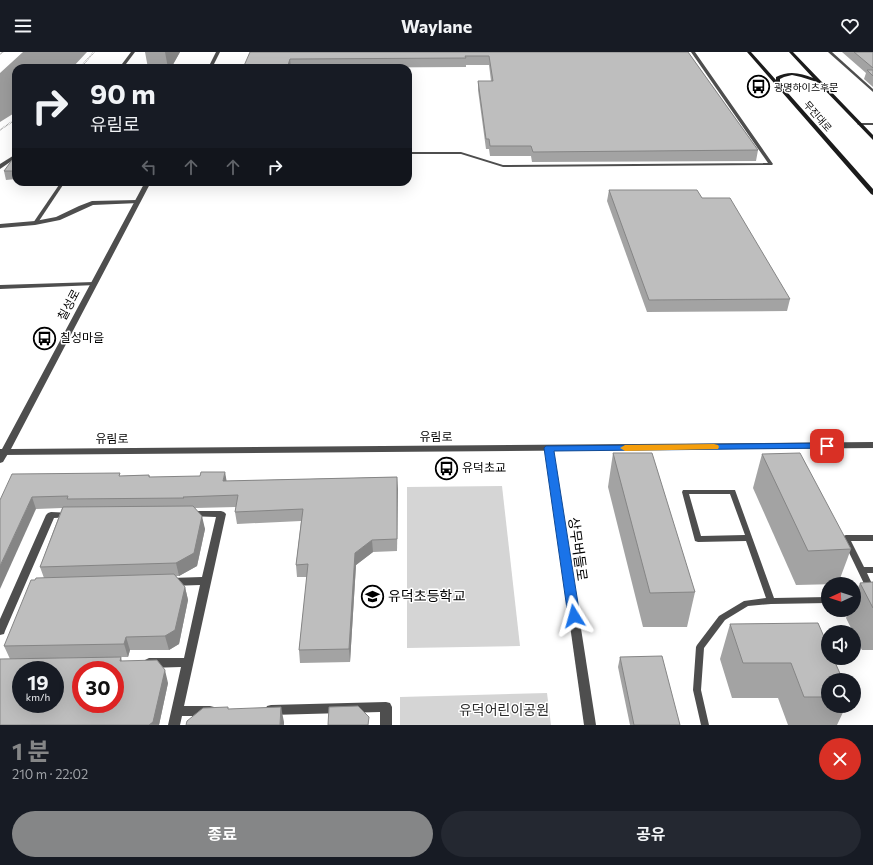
<!DOCTYPE html>
<html lang="ko">
<meta charset="utf-8">
<style>
body{margin:0;font-family:Commissioner,"Noto Sans KR",sans-serif;background:#242831;color:#f1f3f6;height:100vh;display:flex;flex-direction:column;font-size:15px;white-space:nowrap}
*{box-sizing:border-box;margin:0}
p{font-size:13px;color:#9ea1a6}
.icon{flex:none;width:22px;height:22px;fill:none;stroke:currentColor;stroke-width:2;stroke-linecap:round;stroke-linejoin:round}
.map{position:relative;height:673px;overflow:hidden}
.sheet{display:flex;flex-direction:column;background:#171b24;flex:1}
.sheet>*{flex:none}
.hud{position:absolute;left:12px;top:12px;width:400px;height:122px;border-radius:12px;box-shadow:0 4px 16px #0002;background:#171b24;color:#f1f3f6;overflow:hidden}
.needle{width:26px;rotate:267deg}
.tools{position:absolute;left:821px;top:525px;display:grid;gap:8px}
.tools a{display:grid;place-items:center;width:40px;height:40px;border-radius:50%;background:#171b24;box-shadow:0 4px 16px #0002;font-size:20px}
.speed{position:absolute;left:12px;top:609px;display:flex;gap:8px;font-size:20px;font-weight:700;text-align:center}
.speed>*{display:grid;place-content:center;width:52px;height:52px;border-radius:50%;background:#171b24;box-shadow:0 4px 16px #0002;line-height:1}
.speed small{font-size:10px;font-weight:400}
.speed .limit{border:6px solid #d22;background:#fff;color:#111}
.pin{position:absolute;display:grid;place-items:center;width:34px;height:34px;color:#fff;margin:-17px;border-radius:8px;box-shadow:0 2px 6px #0006}
.me{position:absolute;width:44px;margin:-22px;rotate:352deg;stroke-linejoin:round;filter:drop-shadow(0 0 3px #0008)}
.turn{display:flex;align-items:center;gap:14px;height:84px;padding:0 12px;font-size:18px}
.turn .icon{width:52px;height:52px;stroke-width:2.5}
.turn b{display:block;font-size:28px;line-height:34px}
.lanes{display:flex;align-items:center;height:38px;padding:0 12px;background:#0003;justify-content:center;gap:20px;direction:ltr}
.lanes .off{opacity:.35}
.round{display:grid;place-items:center;flex:none;width:42px;height:42px;border-radius:21px;background:#242831}
.overview{display:flex;align-items:center;justify-content:space-between;height:68px;padding:0 12px}
h1{font-size:24px;font-weight:700;line-height:30px;color:#858687}
.primary-button{display:flex;gap:8px;margin-top:auto;padding:8px 12px}
.primary-button a{flex:1;height:46px;border-radius:24px;background:#858687;color:#fff;font-size:16px;font-weight:700;line-height:46px;text-align:center}
.primary-button a+a{background:#242831;color:#f1f3f6}
header{display:flex;justify-content:space-between;align-items:center;height:52px;padding:0 12px;background:#171b24;font-size:18px;font-weight:700}
.map>svg:first-child{display:block}
</style>
<header><svg class="icon" aria-label="menu" viewBox="0 0 24 24"><path d="M4 6h16M4 12h16M4 18h16"/></svg>Waylane<svg class="icon" aria-label="heart" viewBox="0 0 24 24"><path d="M12 20l-8-8c-3-5 5-10 8-4 3-6 11-1 8 4z"/></svg></header>
<div class="map">
<svg width="873" height="673" viewBox="0 0 873 673">
<rect width="100%" height="100%" fill="#fff"/>
<g fill="#d5d5d5">
<path d="M502 434 520 594 407 596V435Z"/>
<path d="M547 641 551 673H400V645Z"/>
</g>
<path fill="#9c9c9c" d="M23 0H87L72 16H16V60L0 70V21Z"/>
<g fill="none" stroke-linecap="round" stroke-linejoin="round">
<g stroke="#707070" stroke-width="1.5" stroke-dasharray="0.5 1" stroke-linecap="butt">
<path d="M0 2 3 0"/>
<path d="M80 16 94 0"/>
<path d="M0 78 16 67"/>
</g>
<g fill="#4e4e4e" fill-rule="evenodd">
<path d="M691 0H695L773 112 772 113 503 115 461 102H408V100H461L503 113 768 111Z"/>
<path d="M828 0H832L873 37V40Z"/>
<path d="M858 71H873V73H859L857 72Z"/>
<path d="M61 130H65L37 172H33V171Z"/>
<path d="M274 130H278L277 134 273 133Z"/>
<path d="M683 438H735L774 546 828 545V551L771 552 748 554 725 568 704 596 701 638 709 673H701L693 638 696 595 697 593 719 564 744 549 766 546 746 489 698 490 695 489 682 440ZM689 442H730L745 483 701 484Z"/>
<path d="M846 483H873V489H851L864 515H873V521H867L873 534V545L870 544 869 542 842 486 843 484Z"/>
</g>
<g fill="#4e4e4e" fill-rule="evenodd">
<path d="M131 0H135L123 16H119Z"/>
<path d="M16 102V106L0 117V112Z"/>
<path d="M137 148 140 150 139 151 93 153 60 168 35 173 0 176V172L35 169 56 165 79 154 92 149Z"/>
<path d="M94 230 96 231V233L0 237V233Z"/>
<path d="M549 393 553 396 596 673H584L545 396Z"/>
<path d="M5 397 9 400 3 410 0 411V401L2 398Z"/>
<path d="M191 459H221L224 460 226 462 184 654H210L214 655 216 659 214 663 210 664H182L180 673H168L181 615 149 616 145 614 143 611 145 608 149 606H184L200 533 171 534 167 533 166 530 167 527 171 526 202 525 216 465 188 464 186 462 188 460Z"/>
<path d="M51 460 73 461 75 463 73 465 54 466 5 579 4 582 0 583V567L46 463 48 461Z"/>
<path d="M386 650 390 651 392 655V673H380V660L271 663 267 662 265 658 267 654 271 653Z"/>
</g>
<g fill="#4e4e4e" fill-rule="evenodd">
<path d="M216 0H220L212 16H208Z"/>
<path d="M145 130H151L11 397 873 390V396L0 403V397H2Z"/>
</g>
<path fill="#1b1b1b" fill-rule="evenodd" d="M747 0H751L776 28V25C789 18 801 21 813 26L789 0H793L873 83V88L817 30 801 25 792 23 784 25 780 27V32L873 137V143L871 142Z"/>
</g>
<g fill="#a3a3a3">
<path d="M145 0H180L171 16H148Z"/>
<path d="M250 0H688L758 98 756 109 532 110 531 104H490L489 97H486L478 38V29H491L489 13H466V15L291 16Z"/>
<path d="M842 0H873V35L864 27 866 21Z"/>
<path d="M16 108V127L6 128 4 119Z"/>
<path d="M609 138 702 146 790 247 787 259 647 260 607 149Z"/>
<path d="M613 401 695 540 687 575H643L608 435Z"/>
<path d="M762 402 851 497 838 532 796 533 753 436Z"/>
<path d="M149 423 150 425 227 429 397 425V499L373 500 356 513 350 610 300 611 299 598 307 525H297L296 513 301 469 237 472 235 460 236 455 195 456 205 477 197 514 179 524H176L185 535 188 548 179 592 169 598H130L128 605H121L122 609 168 631 159 673H0L10 607 4 594 35 528 44 526 40 515 62 456 36 457 0 448 121 424Z"/>
<path d="M873 530V598H862L854 583V580H853L846 566 849 558H854V545L860 531Z"/>
<path d="M730 572 828 628V654H846L837 673H788L778 646H732L720 607Z"/>
<path d="M620 605 680 673H630L618 615Z"/>
</g>
<g fill="#858585">
<path d="M165 0H180L171 16H168Z"/>
<path d="M290 7 291 16H287Z"/>
<path d="M225 420 227 431 223 429Z"/>
<path d="M397 425 398 437 397 499Z"/>
<path d="M32 445 36 457 0 537V514Z"/>
<path d="M202 464 205 477 197 514 179 524 176 511Z"/>
<path d="M372 488 373 500 356 513 350 610 349 597 355 501Z"/>
<path d="M185 535 188 548 179 592 169 598 165 584Z"/>
<path d="M126 585 130 598 128 605 124 592Z"/>
<path d="M165 618 168 631 159 673H149Z"/>
<path d="M281 655 284 670V673H280Z"/>
</g>
<g fill="#bebebe" stroke="#858585" fill-rule="evenodd">
<path d="M250 0H688L758 98 533 100 531 94H490L489 87H486L478 29H493L489 4H465L466 6 290 7 287 16H243Z"/>
<path d="M854 0H873V16Z"/>
<path d="M867 18H873V24Z"/>
<path d="M12 108H16V119H4Z"/>
<path d="M609 138H697L702 146H730L790 247 649 248Z"/>
<path d="M613 401H652L695 540 650 541Z"/>
<path d="M800 401 851 497 808 499 762 402Z"/>
<path d="M201 420H225L223 429 397 425V487L372 488 355 501 349 597 299 598 308 512 296 513 303 457 235 460 238 443 183 445 184 446 67 447 68 444 32 445 0 514V448L12 422 120 421 119 424 149 423V425L200 424Z"/>
<path d="M193 454 202 464 194 501 176 511 40 515 63 455Z"/>
<path d="M174 522 185 535 175 578 165 584 126 585 124 592 4 594 31 528H35L36 526Z"/>
<path d="M873 530V556L860 531Z"/>
<path d="M818 571 828 594V606H833L843 628H828V645H804L791 611H743L730 572Z"/>
<path d="M662 604 680 673H634L620 605Z"/>
<path d="M121 605 120 609 157 608 165 618 153 670 149 673H0V607ZM21 618H55V652H21ZM81 618H115V652H81Z"/>
<path d="M358 654 369 665 368 673H328L329 655Z"/>
<path d="M228 655V657L281 655 280 673H186L187 669 203 656Z"/>
</g>
<path fill="#1a73e8" stroke="#114b97" d="M827 391 832 394 830 396 554 399 580 564 578 567 574 569 570 567 568 564 544 396 546 394Z"/>
<path fill="#f59e0b" d="M714 392 718 393 719 395 718 397 625 399 620 396 625 393Z"/>
<defs>
<symbol id="bus-ring" viewBox="-11 -11 22 22"><circle r="9.5" fill="#fff" stroke="#000" stroke-width="1.5"/><path d="M-5-6H5V4H4V6H2V4H-2V6H-4V4H-5ZM-3.5-4V0h7V-4ZM-3.5 1.2v1.5H-2V1.2ZM2 1.2v1.5H3.5V1.2Z" fill="#000"/></symbol>
<symbol id="school-ring" viewBox="-11 -11 22 22"><circle r="9.5" fill="#fff" stroke="#000" stroke-width="1.5"/><path d="M0-5L7-2L0 1L-7-2ZM-4 1L0 2.5L4 1V4Q0 6-4 4Z" fill="#000"/></symbol>
</defs>
<g fill-rule="evenodd">
<use href="#bus-ring" x="746" y="22" width="25" height="25"/>
<use href="#bus-ring" x="32" y="274" width="25" height="25"/>
<use href="#bus-ring" x="434" y="404" width="25" height="25"/>
<use href="#school-ring" x="360" y="532" width="25" height="25"/>
</g>
<g text-anchor="middle" stroke-width="3" stroke-linejoin="round" paint-order="stroke">
<g font-size="10" fill="#000" stroke="#fff" text-anchor="start">
<text x="774" y="39">광명하이츠후문</text>
</g>
<g font-size="10" fill="#000" stroke="#fff">
<text transform="translate(818 64) rotate(49)" y="4">무진대로</text>
</g>
<g font-size="12" fill="#000" stroke="#fff">
<text transform="translate(69 253) rotate(-62)" y="4">칠성로</text>
<text x="436" y="389">유림로</text>
<text x="112" y="391">유림로</text>
</g>
<g font-size="12" fill="#000" stroke="#fff" text-anchor="start">
<text x="60" y="290">칠성마을</text>
<text x="462" y="420">유덕초교</text>
</g>
<g font-size="14" fill="#000" stroke="#fff">
<text transform="translate(578 497) rotate(82)" y="5">상무버들로</text>
</g>
<g font-size="14" fill="#000" stroke="#fff" text-anchor="start">
<text x="388" y="549">유덕초등학교</text>
</g>
<g font-size="14" fill="#2c2c2c" stroke="#fff">
<text x="504" y="663">유덕어린이공원</text>
</g>
</g>
</svg>
<div class="tools">
<a><svg class="needle" viewBox="-14 -14 28 28"><path d="M0-13l5 13h-10z" fill="#e53935"/><path d="M0 13l5-13h-10z" fill="#9ea1a6"/></svg></a>
<a><svg class="icon" aria-label="sound" viewBox="0 0 24 24"><path d="M4 9h4l5-4v14l-5-4H4zM17 9q2 3 0 6"/></svg></a>
<a><svg class="icon" aria-label="search" viewBox="0 0 24 24"><circle cx="10" cy="10" r="6"/><path d="M15 15l6 6"/></svg></a>
</div>
<div class="speed"><div>19<small>km/h</small></div><div class="limit">30</div></div>
<div class="pin" style="left:827px;top:394px;background:#d93025"><svg class="icon" aria-label="arrive" viewBox="0 0 24 24"><path d="M6 21V4h12l-3 4 3 4H6"/></svg></div>
<svg class="me" style="left:574px;top:564px" viewBox="-20 -20 40 40"><path d="M0-17L14 15 0 8-14 15z" fill="#1a73e8" stroke="#fff" stroke-width="4"/></svg>
<div class="hud">
<div class="turn"><svg class="icon" aria-label="right" viewBox="0 0 24 24"><path d="M7 20v-9h11M14 6l5 5-5 5"/></svg><div><b>90 m</b>유림로</div></div>
<div class="lanes"><svg class="icon off" aria-label="left" viewBox="0 0 24 24"><path d="M17 20v-9H6M10 6l-5 5 5 5"/></svg><svg class="icon off" aria-label="ahead" viewBox="0 0 24 24"><path d="M12 20V5M6 11l6-6 6 6"/></svg><svg class="icon off" aria-label="ahead" viewBox="0 0 24 24"><path d="M12 20V5M6 11l6-6 6 6"/></svg><svg class="icon" aria-label="right" viewBox="0 0 24 24"><path d="M7 20v-9h11M14 6l5 5-5 5"/></svg></div>
</div>
</div>
<section class="sheet">
<div class="overview"><div><h1>1 분</h1><p>210 m · 22:02</p></div><a class="round" style="background:#d93025;color:#fff"><svg class="icon" aria-label="close" viewBox="0 0 24 24"><path d="M6 6l12 12M18 6L6 18"/></svg></a></div>
<div class="primary-button"><a>종료</a><a>공유</a></div>
</section>
